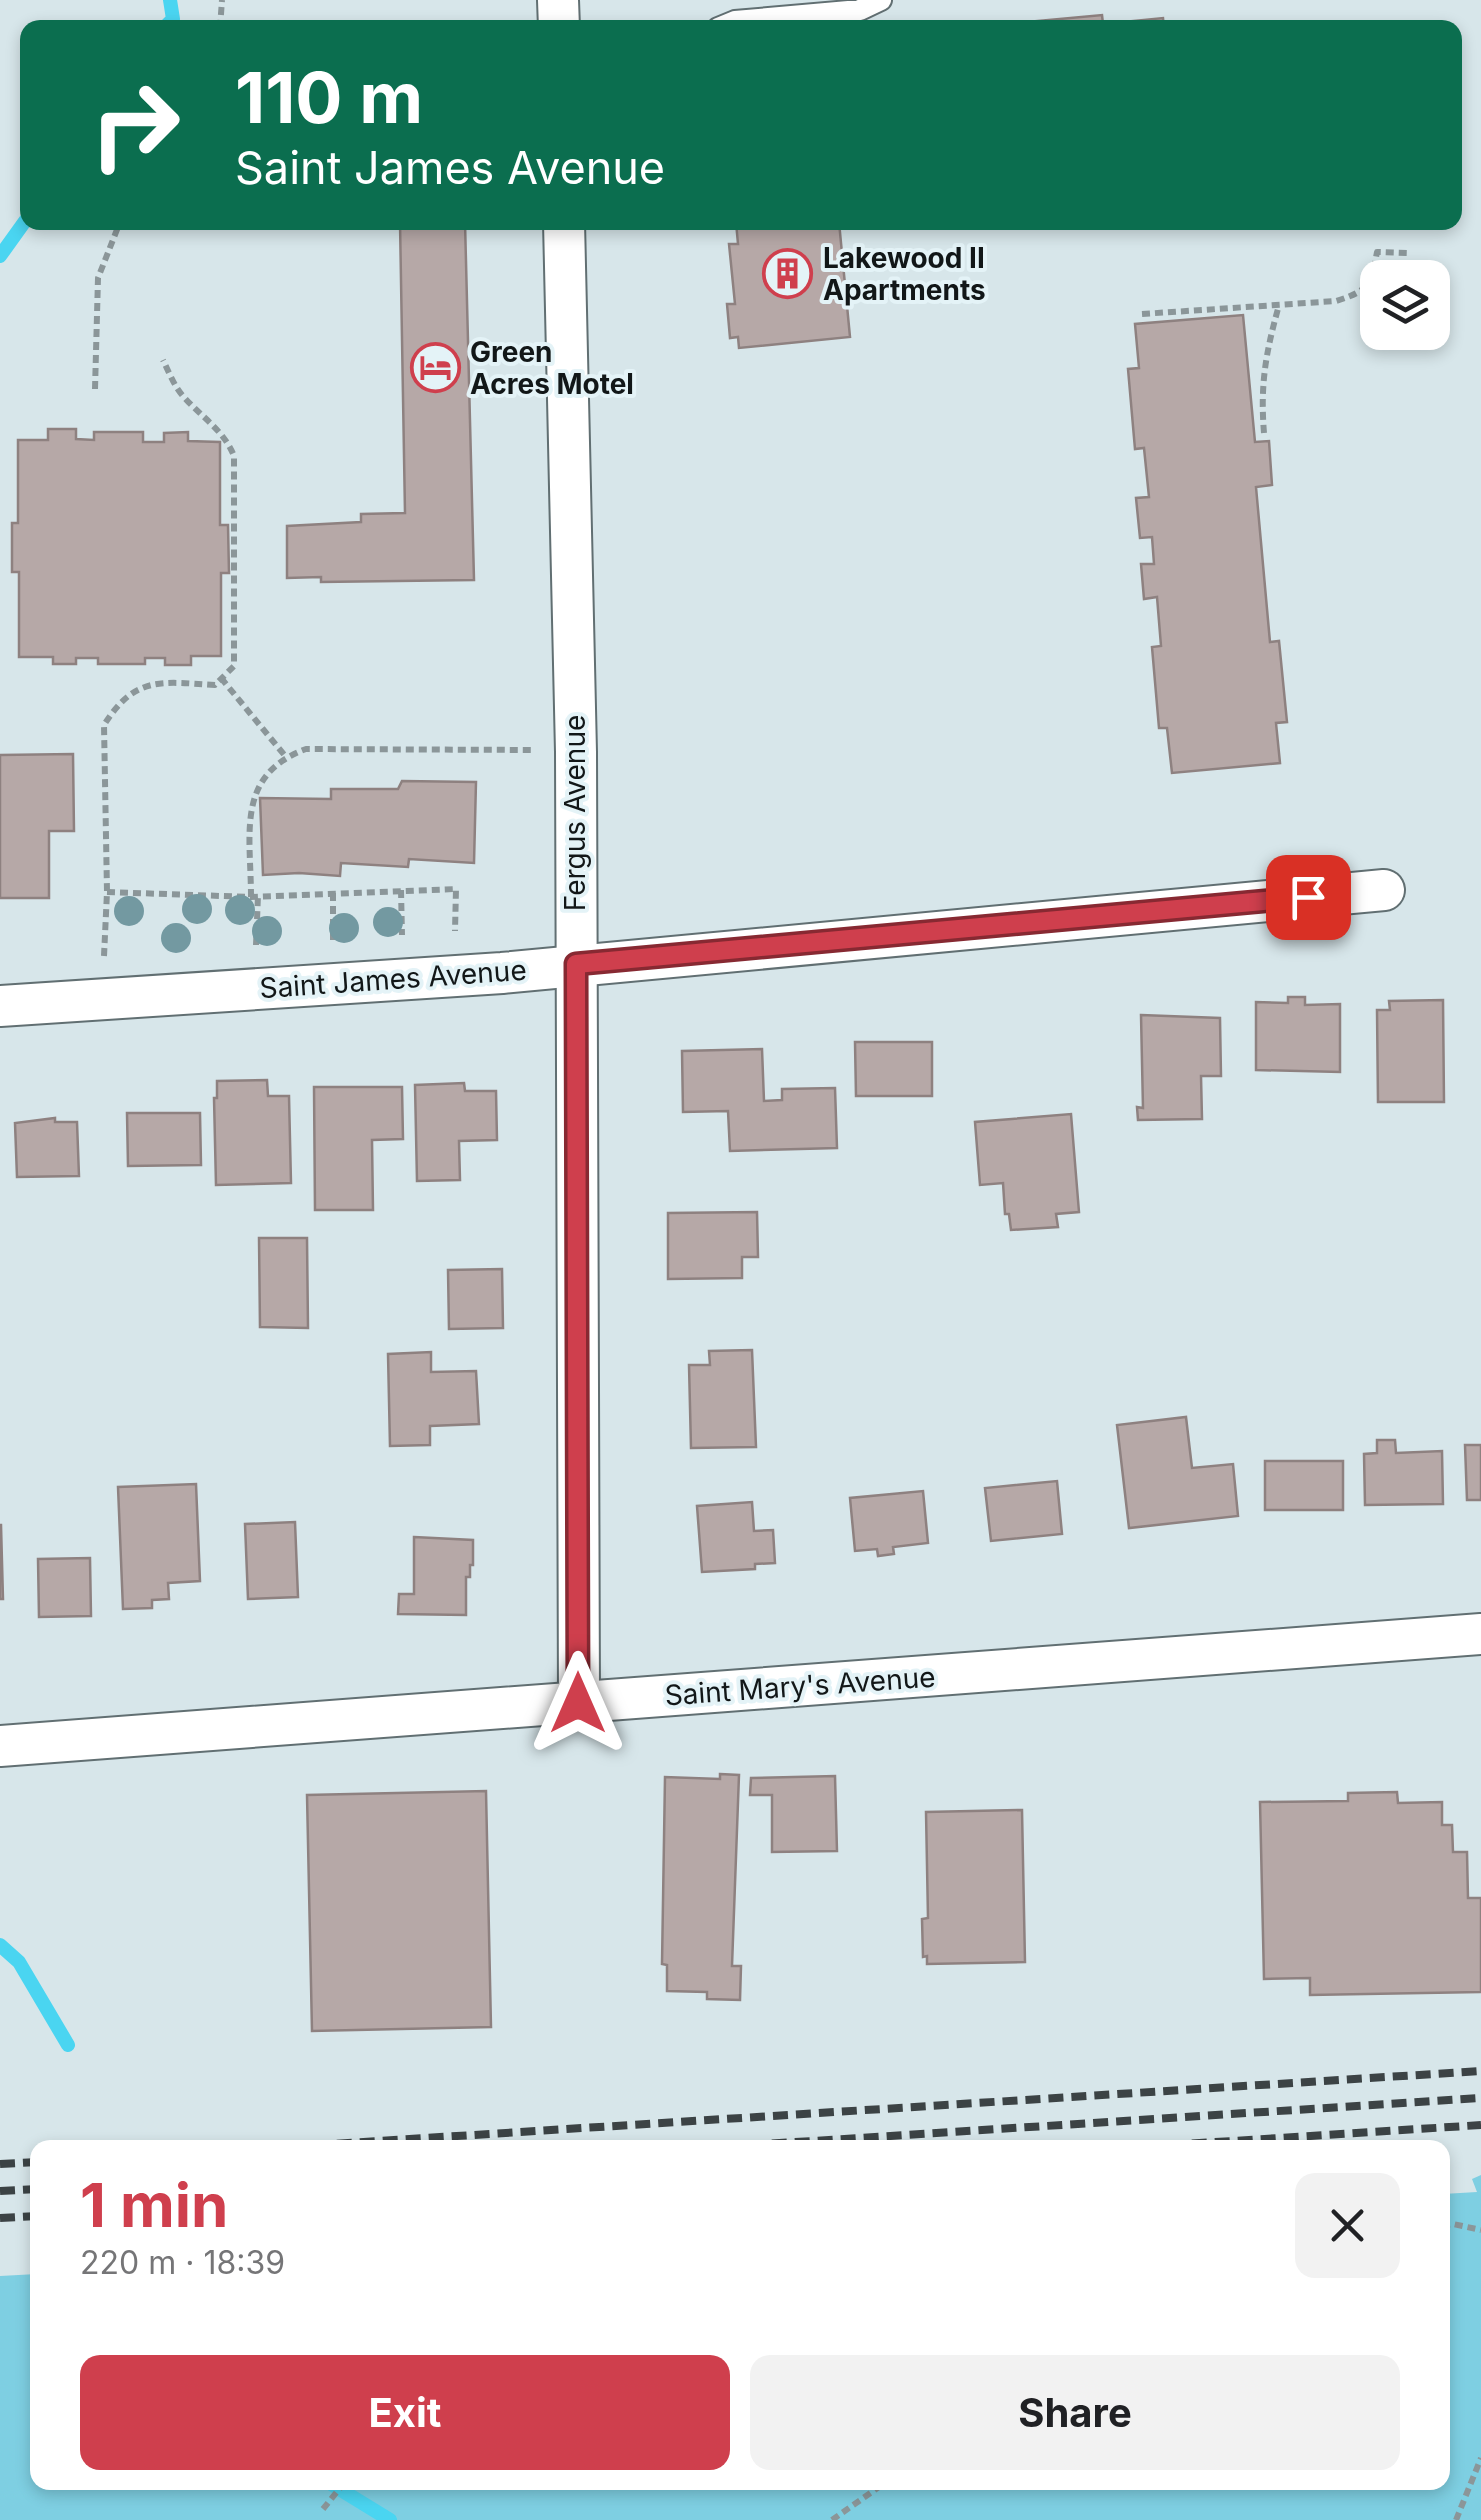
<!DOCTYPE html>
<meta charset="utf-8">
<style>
body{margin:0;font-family:Inter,sans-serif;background:#f2f2f2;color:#202124;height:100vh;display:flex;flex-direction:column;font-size:38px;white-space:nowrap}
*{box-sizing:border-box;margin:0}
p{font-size:32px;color:#757577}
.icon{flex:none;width:55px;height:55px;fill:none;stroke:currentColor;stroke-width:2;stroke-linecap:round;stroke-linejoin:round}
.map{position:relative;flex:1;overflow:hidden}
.sheet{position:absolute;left:30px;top:2140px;width:1420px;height:350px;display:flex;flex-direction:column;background:#fff;border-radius:20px;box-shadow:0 5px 15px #0003}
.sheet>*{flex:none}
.banner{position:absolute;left:20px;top:20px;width:1442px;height:210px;border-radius:20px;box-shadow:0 5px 15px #0003;background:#0b6e4f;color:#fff;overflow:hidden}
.tools{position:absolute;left:1360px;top:260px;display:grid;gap:20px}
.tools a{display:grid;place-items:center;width:90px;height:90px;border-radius:20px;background:#fff;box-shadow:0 5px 15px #0003;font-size:50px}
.pin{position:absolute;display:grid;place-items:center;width:85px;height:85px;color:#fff;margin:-42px;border-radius:20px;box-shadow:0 5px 15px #0006}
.me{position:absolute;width:110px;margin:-55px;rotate:0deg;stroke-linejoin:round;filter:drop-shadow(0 0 8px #0008)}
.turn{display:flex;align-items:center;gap:35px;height:210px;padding:0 50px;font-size:45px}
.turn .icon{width:130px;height:130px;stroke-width:2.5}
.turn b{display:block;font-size:70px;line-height:85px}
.round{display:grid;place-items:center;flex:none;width:105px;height:105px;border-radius:20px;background:#f2f2f2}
.head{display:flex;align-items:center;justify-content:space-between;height:170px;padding:0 50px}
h1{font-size:60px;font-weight:700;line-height:75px;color:#cf3f4d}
.button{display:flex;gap:20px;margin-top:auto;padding:20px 50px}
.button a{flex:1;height:115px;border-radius:20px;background:#cf3f4d;color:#fff;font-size:40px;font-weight:700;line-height:115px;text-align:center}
.button a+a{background:#f2f2f2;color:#202124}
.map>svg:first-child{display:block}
</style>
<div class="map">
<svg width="1481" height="2520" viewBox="0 0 1481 2520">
<rect width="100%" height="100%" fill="#d7e6ea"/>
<path fill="#7ecfe2" d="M1481 2175V2520H0V2276L37 2274 38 2482H1442L1443 2194 1477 2192 1472 2179Z"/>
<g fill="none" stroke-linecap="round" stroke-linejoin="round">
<g stroke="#4ad5f1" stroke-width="14">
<path d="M164 28 173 19 170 0"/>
<path d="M0 256 28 217"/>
<path d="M0 1945 19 1962 68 2045"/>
<path d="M328 2482 390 2520"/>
</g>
</g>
<g fill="#b6a8a7" stroke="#8e8180" stroke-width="2.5">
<path d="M1102 15 1103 24 1163 18 1164 28H1028V22Z"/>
<path d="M400 222H465L474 580 321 582V577L287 578V526L361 522V514L405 513Z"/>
<path d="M736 222H839L850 337 739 348 738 337 730 338 727 304H735L729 244H738Z"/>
<path d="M1243 315 1255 442 1269 441 1272 485 1256 487 1270 642 1279 641 1287 722 1276 723 1280 763 1172 773 1167 728H1159L1152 647 1161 646 1157 597 1144 599 1141 564H1154L1152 537 1140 538 1136 498 1149 497 1144 448 1135 449 1128 369 1139 368 1135 324Z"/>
<path d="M48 429H76V439L94 440V432H143V442H164V433L188 432V441L220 442V525H228L229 573H221V656H191V665H165V658H145V664H98V658H76V664H53V657H19V572H12V523H18V440H48Z"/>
<path d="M73 754 74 831H49V898H0V755Z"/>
<path d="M402 781 476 782 474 863 409 859 408 867 341 863 340 876 299 873 263 875 260 798 331 799V789H398Z"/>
<path d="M1288 997H1305V1005L1340 1004V1072L1256 1070V1002L1288 1003Z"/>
<path d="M1443 1000 1444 1102H1378L1377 1010H1390L1389 1001Z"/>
<path d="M1141 1015 1220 1018 1221 1076H1201L1202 1119 1138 1120 1137 1107 1143 1108Z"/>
<path d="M855 1042H932V1096H856Z"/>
<path d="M762 1049 764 1101 782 1100V1089L835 1088 837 1148 730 1151 728 1111 683 1112 682 1051Z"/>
<path d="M267 1080 268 1096H289L291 1183 216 1185 214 1098H217V1081Z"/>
<path d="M464 1083 465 1091H496L497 1140 459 1141 460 1180 417 1181 415 1085Z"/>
<path d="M314 1087H402L403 1139 372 1140 373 1210H315Z"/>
<path d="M127 1113H200L201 1165 128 1166Z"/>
<path d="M1071 1114 1079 1212 1056 1214 1058 1227 1011 1230 1009 1214H1005L1003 1183 980 1185 975 1122Z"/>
<path d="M55 1118V1122H77L79 1176 17 1177 15 1123Z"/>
<path d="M757 1212 758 1257H742V1278L668 1279V1213Z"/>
<path d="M259 1238H307L308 1328 260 1327Z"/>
<path d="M502 1269 503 1328 449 1329 448 1270Z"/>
<path d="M752 1350 756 1447 691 1448 689 1365H710L709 1351Z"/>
<path d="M431 1352V1372L476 1371 479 1424 430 1426V1445L390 1446 388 1354Z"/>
<path d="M1186 1417 1192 1468 1233 1464 1238 1516 1129 1528 1117 1425Z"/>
<path d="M1377 1440H1395L1396 1453 1442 1451 1443 1504 1365 1505 1364 1454 1377 1453Z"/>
<path d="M1465 1445H1481V1500H1467Z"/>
<rect x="1265" y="1461" width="78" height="49"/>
<path d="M1057 1481 1062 1534 991 1541 985 1488Z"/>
<path d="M196 1484 200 1581 168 1583 169 1599 152 1600V1608L123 1609 118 1487Z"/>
<path d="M923 1491 928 1543 893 1547 894 1554 878 1556 877 1549 855 1551 850 1498Z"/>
<path d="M752 1502 754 1531 773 1530 775 1563 755 1564V1569L702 1572 697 1506Z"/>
<path d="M295 1522 298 1597 248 1599 245 1524Z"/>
<path d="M0 1525H1L3 1599H0Z"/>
<path d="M414 1537 473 1540V1565H470V1577H466V1615L398 1614 399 1594H414Z"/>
<path d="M90 1558 91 1616 39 1617 38 1559Z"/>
<path d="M720 1774 739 1775 732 1966H741L740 2000 707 1999V1992L667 1991V1965L662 1964 665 1777 720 1779Z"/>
<path d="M835 1776 837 1851 772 1852V1795H750L751 1778Z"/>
<path d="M486 1791 491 2027 312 2031 307 1795Z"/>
<path d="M1397 1792 1398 1803 1442 1802V1825H1452L1453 1852H1467L1468 1898H1481V1992L1310 1995V1978L1264 1979 1260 1802 1348 1801V1793Z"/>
<path d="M1022 1810 1025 1962 927 1964V1956L923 1957 922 1919 928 1918 926 1812Z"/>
</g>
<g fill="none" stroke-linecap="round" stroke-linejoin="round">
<defs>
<path id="lane" d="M718 28 735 21 860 10 881 0"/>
<g id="street">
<path d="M558 0 559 28"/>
<path d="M564 222 576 752 579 1703"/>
<path d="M0 1006 502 973 1384 890"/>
<path d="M0 1746 1481 1634"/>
</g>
</defs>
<use href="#lane" stroke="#616f72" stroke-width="24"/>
<use href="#street" stroke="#616f72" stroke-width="44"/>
<g stroke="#8b9699" stroke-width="6" stroke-dasharray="8 5" stroke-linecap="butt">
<path d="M220 28 222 0"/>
<path d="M1142 314 1336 301C1369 291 1371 284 1377 252L1409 253"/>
<path d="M95 389 98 278 120 222"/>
<path d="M1264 433C1260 383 1266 352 1279 305"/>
<path d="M221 678 286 757"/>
<path d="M401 890 402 935"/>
<path d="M107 892 251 897 456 889 455 931"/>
<path d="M333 893V940"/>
<path d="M251 897C251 834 235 775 306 749L535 750"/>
<path d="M256 945 258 895"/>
<path d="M104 956 107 892 104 725C135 675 162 682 215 685L234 666V456C223 429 201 417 183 396 174 386 169 372 163 360"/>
<path d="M1442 2226 1453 2224 1481 2230"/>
<path d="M323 2509 345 2482"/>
<path d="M832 2520 886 2482"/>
<path d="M1456 2520 1481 2458"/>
</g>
<use href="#lane" stroke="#fff" stroke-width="20"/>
<use href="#street" stroke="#fff" stroke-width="40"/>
<g stroke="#3c4345" stroke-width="8" stroke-dasharray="15 8" stroke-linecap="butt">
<path d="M268 2148 1481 2071"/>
<path d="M703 2148 1481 2098"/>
<path d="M1123 2148 1481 2125"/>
<path d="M0 2164 38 2162"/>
<path d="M0 2191 38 2189"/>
<path d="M0 2218 38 2216"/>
</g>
</g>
<g fill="#7399a1">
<circle cx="197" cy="909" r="15"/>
<circle cx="240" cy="910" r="15"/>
<circle cx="129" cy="911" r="15"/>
<circle cx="388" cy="922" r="15"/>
<circle cx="344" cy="928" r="15"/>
<circle cx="267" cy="931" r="15"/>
<circle cx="176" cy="938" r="15"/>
</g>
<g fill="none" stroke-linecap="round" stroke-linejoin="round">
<defs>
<path id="route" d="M578 1703 576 964 1308 897"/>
</defs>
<use href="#route" stroke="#872932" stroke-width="25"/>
<use href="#route" stroke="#cf3f4d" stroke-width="18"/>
</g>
<defs>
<symbol id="building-ring" viewBox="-11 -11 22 22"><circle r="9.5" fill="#e4f3f7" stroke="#cf3f4d" stroke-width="1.5"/><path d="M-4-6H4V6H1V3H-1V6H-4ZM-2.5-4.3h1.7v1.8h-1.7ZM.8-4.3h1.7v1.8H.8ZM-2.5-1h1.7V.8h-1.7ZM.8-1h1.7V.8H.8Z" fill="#cf3f4d"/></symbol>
<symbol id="hotel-ring" viewBox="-11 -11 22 22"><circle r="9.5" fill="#e4f3f7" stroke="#cf3f4d" stroke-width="1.5"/><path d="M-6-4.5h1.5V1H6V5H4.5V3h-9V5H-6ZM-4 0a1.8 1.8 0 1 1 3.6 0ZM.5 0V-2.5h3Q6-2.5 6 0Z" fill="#cf3f4d"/></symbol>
</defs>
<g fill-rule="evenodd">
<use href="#building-ring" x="760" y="246" width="55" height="55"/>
<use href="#hotel-ring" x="408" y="340" width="55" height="55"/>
</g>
<g text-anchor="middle" stroke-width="8" stroke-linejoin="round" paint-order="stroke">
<g font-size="28" font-weight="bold" fill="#121718" stroke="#e4f3f7" text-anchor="start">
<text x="823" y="268">Lakewood II<tspan x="823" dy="32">Apartments</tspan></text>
<text x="470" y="362">Green<tspan x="470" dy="32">Acres Motel</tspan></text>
</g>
<g font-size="28" fill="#121718" stroke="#e4f3f7">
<text transform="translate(575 813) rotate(-90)" y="10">Fergus Avenue</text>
<text transform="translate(393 979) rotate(-4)" y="10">Saint James Avenue</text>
<text transform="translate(800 1686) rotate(-4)" y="10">Saint Mary's Avenue</text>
</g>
</g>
</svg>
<div class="tools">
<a><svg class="icon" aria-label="layers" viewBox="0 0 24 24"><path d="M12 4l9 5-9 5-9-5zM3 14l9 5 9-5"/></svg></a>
</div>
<div class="pin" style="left:1308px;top:897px;background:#d93025"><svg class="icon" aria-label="arrive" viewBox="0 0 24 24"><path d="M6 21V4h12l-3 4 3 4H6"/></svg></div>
<svg class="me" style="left:578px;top:1703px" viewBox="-20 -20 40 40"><path d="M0-17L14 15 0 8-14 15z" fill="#cf3f4d" stroke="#fff" stroke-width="4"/></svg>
<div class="banner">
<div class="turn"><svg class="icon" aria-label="right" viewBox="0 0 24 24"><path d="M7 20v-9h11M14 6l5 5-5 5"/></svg><div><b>110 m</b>Saint James Avenue</div></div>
</div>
<section class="sheet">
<div class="head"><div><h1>1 min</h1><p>220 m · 18:39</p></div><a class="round"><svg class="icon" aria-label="close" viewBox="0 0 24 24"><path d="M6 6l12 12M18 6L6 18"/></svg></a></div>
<div class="button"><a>Exit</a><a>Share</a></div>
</section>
</div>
